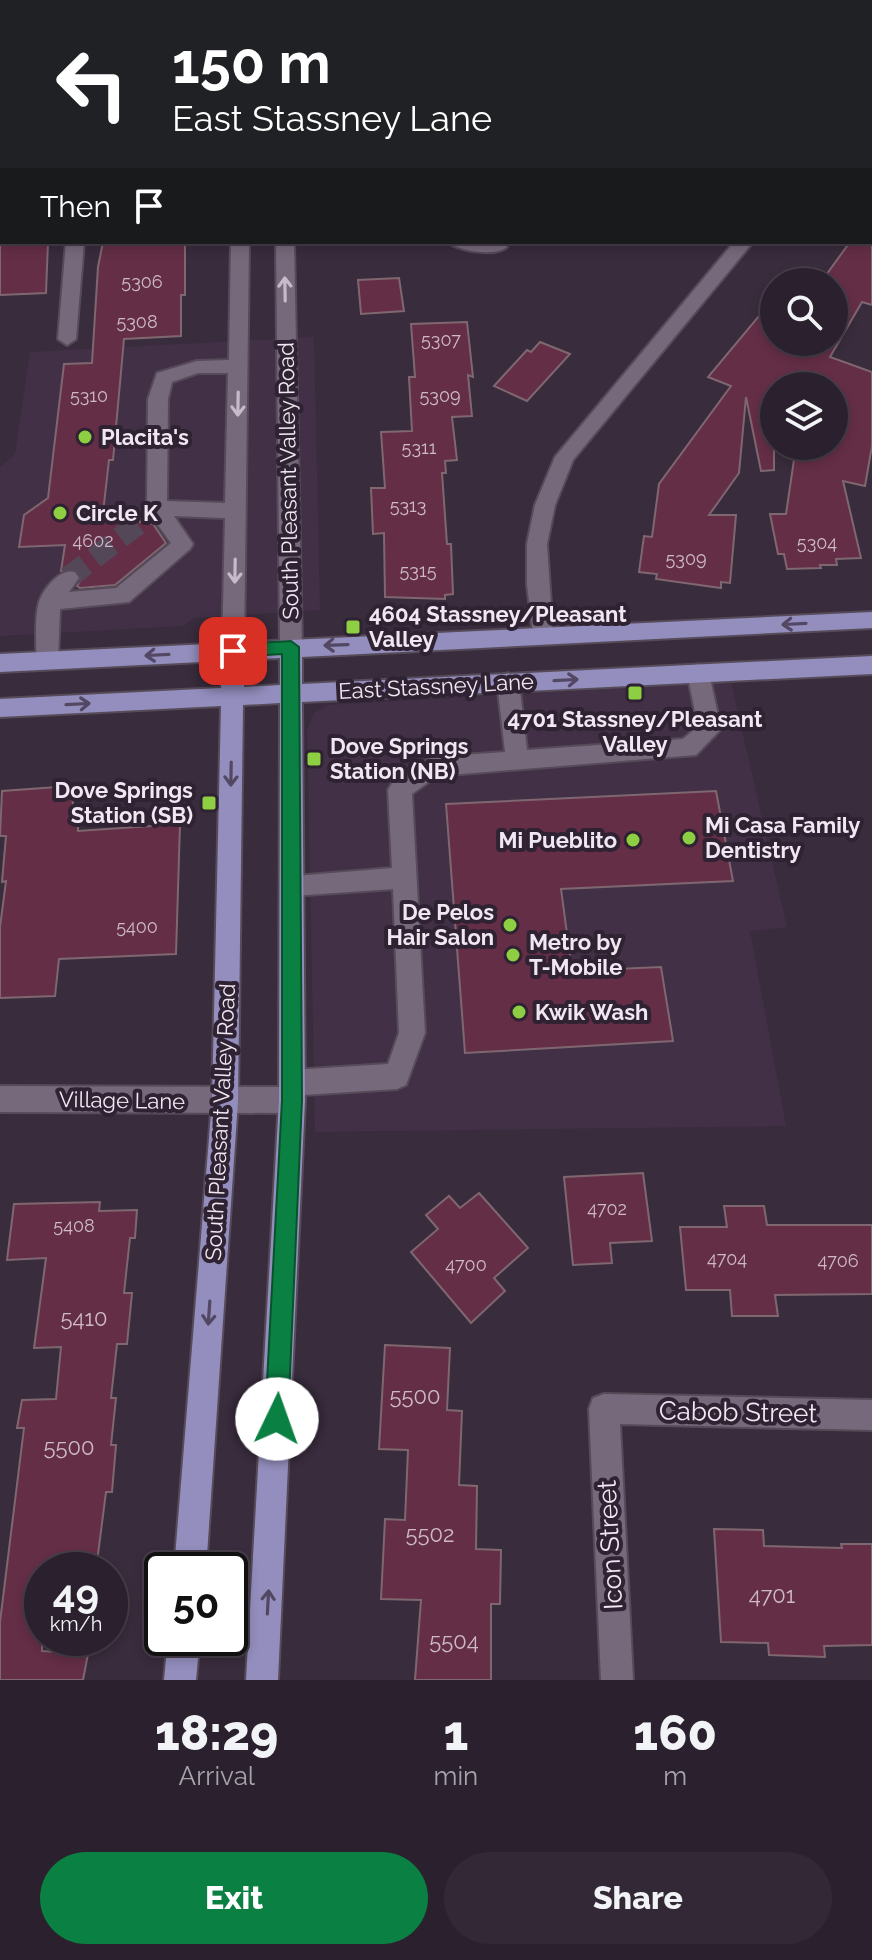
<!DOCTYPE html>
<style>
body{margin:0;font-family:Raleway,sans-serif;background:#332936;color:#f1f3f6;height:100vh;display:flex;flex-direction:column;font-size:30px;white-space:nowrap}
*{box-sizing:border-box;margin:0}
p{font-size:26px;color:#a6a3aa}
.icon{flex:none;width:44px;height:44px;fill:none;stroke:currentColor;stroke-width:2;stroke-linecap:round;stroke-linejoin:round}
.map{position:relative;height:1680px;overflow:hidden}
.drawer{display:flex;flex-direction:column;background:#2b212e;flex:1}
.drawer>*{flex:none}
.top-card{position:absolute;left:0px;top:0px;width:872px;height:244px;box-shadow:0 4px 12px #0003,0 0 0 2px #473e4a;background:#202124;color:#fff;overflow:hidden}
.fabs{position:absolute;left:760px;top:268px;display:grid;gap:16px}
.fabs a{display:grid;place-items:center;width:88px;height:88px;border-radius:50%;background:#2b212e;box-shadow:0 4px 12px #0003,0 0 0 2px #473e4a;font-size:40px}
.speed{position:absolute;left:24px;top:1552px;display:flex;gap:16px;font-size:40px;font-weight:700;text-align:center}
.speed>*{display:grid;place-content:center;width:104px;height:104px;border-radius:50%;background:#2b212e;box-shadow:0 4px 12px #0003,0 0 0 2px #473e4a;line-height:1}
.speed small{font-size:20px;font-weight:400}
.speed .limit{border:4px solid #111;border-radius:12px;background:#fff;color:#111}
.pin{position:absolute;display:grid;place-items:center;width:68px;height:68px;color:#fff;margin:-34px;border-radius:16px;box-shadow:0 4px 12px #0006}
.me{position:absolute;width:88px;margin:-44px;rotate:3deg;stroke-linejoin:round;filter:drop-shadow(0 0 6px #0008)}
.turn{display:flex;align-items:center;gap:28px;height:168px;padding:0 40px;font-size:36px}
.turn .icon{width:104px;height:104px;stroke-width:2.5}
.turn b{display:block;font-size:56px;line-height:68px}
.then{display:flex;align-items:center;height:76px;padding:0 40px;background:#0003;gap:16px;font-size:30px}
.eta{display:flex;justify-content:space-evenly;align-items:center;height:136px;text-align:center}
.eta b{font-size:48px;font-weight:800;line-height:56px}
.action{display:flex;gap:16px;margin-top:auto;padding:16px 40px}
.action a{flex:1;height:92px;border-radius:48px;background:#0b8043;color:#fff;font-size:32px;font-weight:800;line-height:92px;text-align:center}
.action a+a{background:#332936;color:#f1f3f6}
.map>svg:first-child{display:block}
</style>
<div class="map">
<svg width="872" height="1680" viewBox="0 0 872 1680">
<rect width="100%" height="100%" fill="#392c3d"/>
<g fill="#423047">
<path d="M314 337 320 610 194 618 183 626 0 636V467L15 454 30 352Z"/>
<path d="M731 682 787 927 750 931 786 1126 315 1132 307 729 314 713 328 705Z"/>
</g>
<g fill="#642e47" stroke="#7f6770" stroke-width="2">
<path d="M872 211V305L862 302 830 357 872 372V446L865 486 843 481 861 558 836 559 837 565H820L821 568 787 569 784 554H778L770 514H786L796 446H834V386H774V470L761 471 746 397 739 473 709 515H736L730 583 721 582V588L656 579 657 574 639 572 644 536 652 537 659 484 731 386 708 377 774 298V342H834V282H821L850 242H870Z"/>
<path d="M0 242H48L46 293 0 295Z"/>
<path d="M103 242H185V295H181V336L124 339 113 460H109L103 513 138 512 140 522 153 524 166 543 115 585 80 588 77 586 82 578 78 570 61 571 65 545 19 547 24 515 48 498 64 364 92 363 98 267Z"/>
<path d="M399 278 404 311 361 314 358 280Z"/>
<path d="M467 322 473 377 468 375 472 416 452 417 457 460 445 461 446 473H442L447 544H451L453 594 445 595V599L385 597 384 533 373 534 371 488H385L381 432 412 431 409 377H415L411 324Z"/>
<path d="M540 342 570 354 527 401 494 386 527 350 531 352Z"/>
<path d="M71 786 74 814H78V831L180 824 176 954 59 959 55 996 0 998V927L6 881 2 882 6 836H0L2 791Z"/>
<path d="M716 791 733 881 561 889 572 971 661 967 673 1041 465 1053 446 804Z"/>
<path d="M643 1173 652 1241 610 1243 612 1263 573 1265 564 1177Z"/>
<path d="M479 1193 528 1248 494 1278 505 1291 471 1323 411 1252 438 1229 426 1215 449 1196 460 1208Z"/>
<path d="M100 1202 99 1211 137 1210 135 1238H130L124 1293H132L127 1344H117L111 1398H116L111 1445H116L112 1492H106L96 1570H42V1651L88 1654 83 1680H0V1622L24 1428H17L22 1400 56 1399 61 1347 34 1348 46 1258 7 1260 14 1204Z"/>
<path d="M724 1206H764L767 1225H872V1294L775 1295 778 1316H732L730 1290H686L680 1227H727Z"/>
<path d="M385 1345 450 1348 447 1410 462 1411 459 1485 477 1486 476 1549 501 1550 500 1604H491V1680H415L421 1600 381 1599 385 1519 405 1520 408 1450 379 1449Z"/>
<path d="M714 1529 763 1530 764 1546 842 1548 841 1544H872V1645L824 1646 825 1657 769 1655 768 1643 721 1642Z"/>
</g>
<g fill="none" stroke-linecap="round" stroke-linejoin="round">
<path stroke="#544858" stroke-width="22" stroke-dasharray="22 11" stroke-linecap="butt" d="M68 578 147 517"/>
<defs>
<g id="minor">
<path d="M158 0H174L156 2Z"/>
<path d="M305 0H321L303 2Z"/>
<path d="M344 0H360L343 2Z"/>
<path d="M636 0H652L634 2Z"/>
<path d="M843 0H863L865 2H845Z"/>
<rect x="0" y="61" width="2" height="10"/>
<path d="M66 242H84L76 339 67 345 58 339Z"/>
<path d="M231 242H249L244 651 241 657 233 660 225 657 222 651 225 518 174 516 193 544 190 549 129 602 60 609 58 660 55 666 47 669 39 666 36 660C37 642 34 619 39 602 44 587 61 568 75 572L79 578 69 592 116 588 171 543 155 521 143 520 140 515 147 506 148 399 157 373 197 361 229 360ZM198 373H228L225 503 167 501 168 399 172 382Z"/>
<path d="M276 242H294L302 647 299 653 291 656 283 653 280 647Z"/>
<path d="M448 242H500L507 247C496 257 458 251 448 242Z"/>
<path d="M734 242H753L573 460 555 505 547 544 553 635 550 641 542 643 534 641 527 585V544L535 505 555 457Z"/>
<path d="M698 664 706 667 709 673 721 729 696 755 437 776 412 794 425 1033 406 1085 397 1089 303 1095 305 1100 301 1109 292 1113 0 1112V1086L281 1087 279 1083 283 1074 292 1070 388 1064 399 1033 393 889 292 896 283 893 280 885 283 877 392 868 388 790 392 783 432 757 505 752 497 682 500 676 508 673 516 676 519 682 527 750 683 739 698 726 687 673 690 667Z"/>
<path d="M604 1394 872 1400V1430L620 1424 633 1680H601L589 1409 593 1398Z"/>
</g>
<g id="major">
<path d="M872 612V628L302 657V684L872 656V674L302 702 305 1100 278 1680H246L279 1100 280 703 243 705 238 1101 206 1570H174L212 1101 221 706 0 717V699L221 688 222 661 0 672V654ZM280 658V685L244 687V660Z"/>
<path d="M168 1638H200L196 1680H164Z"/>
</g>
</defs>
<use href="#minor" stroke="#564b59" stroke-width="4"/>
<use href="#major" stroke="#564b59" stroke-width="4"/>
<use href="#minor" fill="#77697c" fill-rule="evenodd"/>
<use href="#major" fill="#938ebd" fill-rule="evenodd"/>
</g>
<defs><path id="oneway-shaft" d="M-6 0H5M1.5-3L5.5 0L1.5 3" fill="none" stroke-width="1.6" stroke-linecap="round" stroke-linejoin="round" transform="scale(2)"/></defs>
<g stroke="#c6bbc9">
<use href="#oneway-shaft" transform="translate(285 289) rotate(-91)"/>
<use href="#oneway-shaft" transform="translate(238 404) rotate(91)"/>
<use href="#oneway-shaft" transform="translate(235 571) rotate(91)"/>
</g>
<g stroke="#524863">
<use href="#oneway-shaft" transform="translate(794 624) rotate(177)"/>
<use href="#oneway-shaft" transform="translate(336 645) rotate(178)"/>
<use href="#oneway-shaft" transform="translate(157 655) rotate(177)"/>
<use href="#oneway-shaft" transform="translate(566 680) rotate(-3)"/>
<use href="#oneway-shaft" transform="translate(78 704) rotate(-3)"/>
<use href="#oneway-shaft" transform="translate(231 774) rotate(91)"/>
<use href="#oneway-shaft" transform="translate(209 1313) rotate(94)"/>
<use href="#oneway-shaft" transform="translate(268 1602) rotate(-87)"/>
</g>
<path fill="#0b8043" stroke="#07532c" stroke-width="2" d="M291 641 299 647 302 1100 288 1419 285 1427 277 1430 269 1427 265 1419 282 1100V654L233 657 225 651 233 644Z"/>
<g fill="#8ece43" stroke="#2f2232" stroke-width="3">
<circle cx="85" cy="437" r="8"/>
<circle cx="60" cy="513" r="8"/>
<rect x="345" y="619" width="16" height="16" rx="4"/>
<rect x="627" y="685" width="16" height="16" rx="4"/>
<rect x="306" y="751" width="16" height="16" rx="4"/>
<rect x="201" y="795" width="16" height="16" rx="4"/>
<circle cx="689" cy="838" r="8"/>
<circle cx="633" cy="840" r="8"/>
<circle cx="510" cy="925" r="8"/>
<circle cx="513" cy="955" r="8"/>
<circle cx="519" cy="1012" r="8"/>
</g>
<g text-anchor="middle" stroke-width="8" stroke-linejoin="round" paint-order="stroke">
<g font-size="18" fill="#cdb9c7">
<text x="142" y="288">5306</text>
<text x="137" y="328">5308</text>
<text x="441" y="346">5307</text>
<text x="89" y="402">5310</text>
<text x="440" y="402">5309</text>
<text x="419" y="454">5311</text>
<text x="408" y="512">5313</text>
<text x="93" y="547">4602</text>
<text x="817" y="549">5304</text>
<text x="686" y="565">5309</text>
<text x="418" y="577">5315</text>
<text x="137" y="933">5400</text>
<text x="607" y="1215">4702</text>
<text x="74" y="1232">5408</text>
<text x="727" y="1265">4704</text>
<text x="838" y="1267">4706</text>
<text x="466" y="1271">4700</text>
</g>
<g font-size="22" font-weight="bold" fill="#f0e7f2" stroke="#2f2232" text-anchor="start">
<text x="101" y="445">Placita's</text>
<text x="76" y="521">Circle K</text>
<text x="369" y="622">4604 Stassney/Pleasant<tspan x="369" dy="25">Valley</tspan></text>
<text x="635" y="727" text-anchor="middle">4701 Stassney/Pleasant<tspan x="635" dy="25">Valley</tspan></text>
<text x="330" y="754">Dove Springs<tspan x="330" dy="25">Station (NB)</tspan></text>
<text x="193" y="798" text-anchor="end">Dove Springs<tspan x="193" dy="25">Station (SB)</tspan></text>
<text x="705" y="833">Mi Casa Family<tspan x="705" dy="25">Dentistry</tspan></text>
<text x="617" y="848" text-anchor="end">Mi Pueblito</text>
<text x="494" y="920" text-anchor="end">De Pelos<tspan x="494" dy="25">Hair Salon</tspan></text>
<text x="529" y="950">Metro by<tspan x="529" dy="25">T-Mobile</tspan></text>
<text x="535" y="1020">Kwik Wash</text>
</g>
<g font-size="22" fill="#f0e7f2" stroke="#2f2232">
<text transform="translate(288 481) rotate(-91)" y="8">South Pleasant Valley Road</text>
<text transform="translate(436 686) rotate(-3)" y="8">East Stassney Lane</text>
<text transform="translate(122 1100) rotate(1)" y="8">Village Lane</text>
<text transform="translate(220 1122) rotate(-87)" y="8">South Pleasant Valley Road</text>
</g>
<g font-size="22" fill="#cdb9c7">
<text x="84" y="1326">5410</text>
<text x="415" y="1404">5500</text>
<text x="69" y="1455">5500</text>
<text x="430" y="1542">5502</text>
<text x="772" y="1603">4701</text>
<text x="454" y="1649">5504</text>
</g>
<g font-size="26" fill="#f0e7f2" stroke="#2f2232">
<text transform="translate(738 1412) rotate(1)" y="9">Cabob Street</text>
<text transform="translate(610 1545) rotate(-93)" y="9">Icon Street</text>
</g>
</g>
</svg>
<div class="fabs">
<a><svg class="icon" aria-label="search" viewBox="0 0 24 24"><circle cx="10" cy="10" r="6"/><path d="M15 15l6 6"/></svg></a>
<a><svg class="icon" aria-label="layers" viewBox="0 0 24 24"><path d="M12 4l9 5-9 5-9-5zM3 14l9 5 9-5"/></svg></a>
</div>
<div class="speed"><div>49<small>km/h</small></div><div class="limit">50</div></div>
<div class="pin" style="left:233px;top:651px;background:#d93025"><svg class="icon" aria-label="arrive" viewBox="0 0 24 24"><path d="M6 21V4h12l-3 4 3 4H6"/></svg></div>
<svg class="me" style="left:277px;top:1419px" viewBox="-20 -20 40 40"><circle r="19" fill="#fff"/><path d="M0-13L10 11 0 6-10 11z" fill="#0b8043"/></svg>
<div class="top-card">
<div class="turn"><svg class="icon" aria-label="left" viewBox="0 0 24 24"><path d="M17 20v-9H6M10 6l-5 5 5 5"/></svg><div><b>150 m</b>East Stassney Lane</div></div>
<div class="then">Then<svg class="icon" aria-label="arrive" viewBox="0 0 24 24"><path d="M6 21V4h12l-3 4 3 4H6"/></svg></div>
</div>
</div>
<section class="drawer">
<div class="eta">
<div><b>18:29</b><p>Arrival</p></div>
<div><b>1</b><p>min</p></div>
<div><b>160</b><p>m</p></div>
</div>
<div class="action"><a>Exit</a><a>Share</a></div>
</section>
